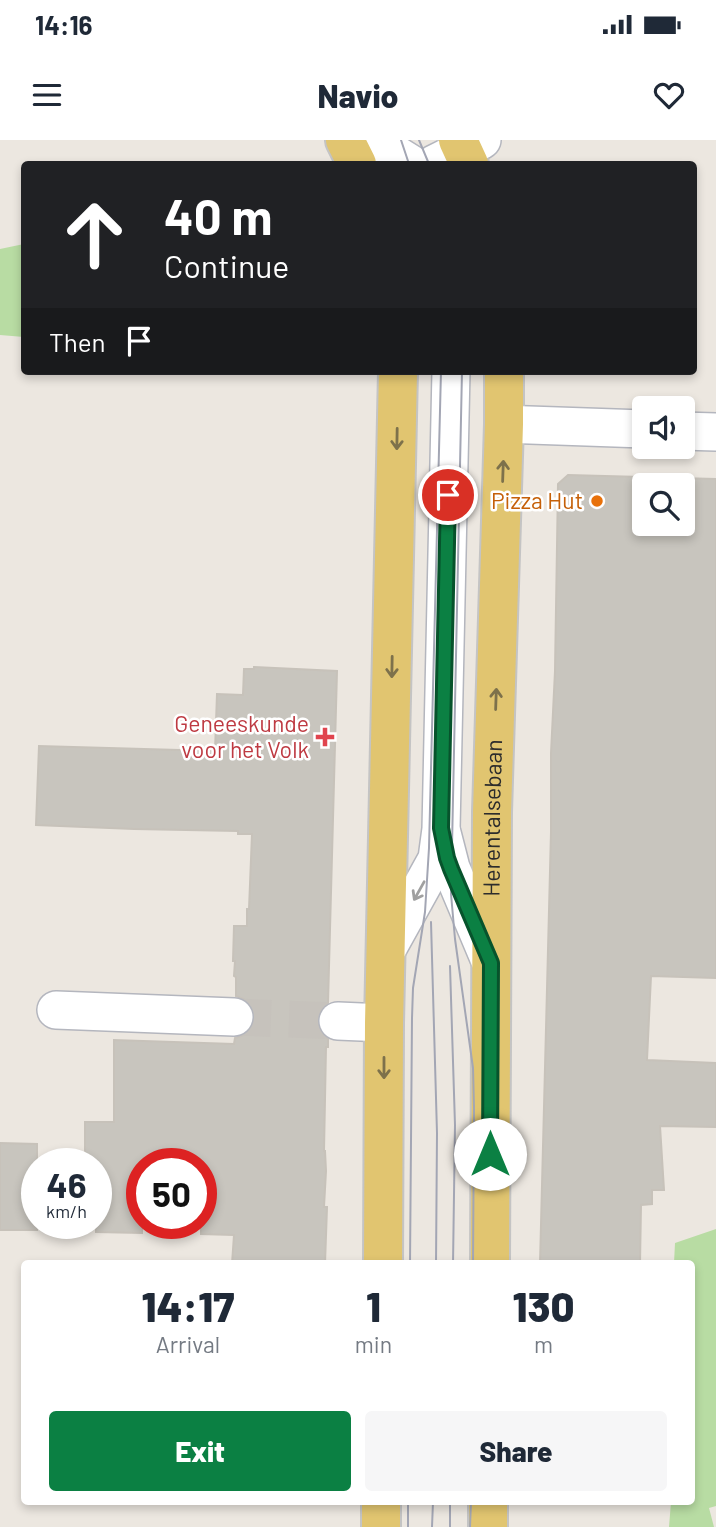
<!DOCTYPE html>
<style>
body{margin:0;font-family:Barlow,sans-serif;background:#f6f6f7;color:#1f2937;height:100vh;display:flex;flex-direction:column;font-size:26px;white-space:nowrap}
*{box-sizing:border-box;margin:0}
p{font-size:23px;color:#747a83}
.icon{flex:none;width:38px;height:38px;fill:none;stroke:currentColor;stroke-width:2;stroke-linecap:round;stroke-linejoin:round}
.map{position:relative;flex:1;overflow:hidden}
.sheet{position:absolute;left:21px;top:1120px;width:674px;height:245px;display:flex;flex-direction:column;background:#fff;border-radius:7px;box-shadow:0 4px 10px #0003}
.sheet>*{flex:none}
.top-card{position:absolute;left:21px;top:21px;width:676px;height:214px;border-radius:7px;box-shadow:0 4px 10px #0003;background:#202124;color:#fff;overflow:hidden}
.fabs{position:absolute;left:632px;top:256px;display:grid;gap:14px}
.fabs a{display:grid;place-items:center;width:63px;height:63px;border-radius:7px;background:#fff;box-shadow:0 4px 10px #0003;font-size:35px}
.speed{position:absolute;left:21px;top:1008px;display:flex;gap:14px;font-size:35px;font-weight:700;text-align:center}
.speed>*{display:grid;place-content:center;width:91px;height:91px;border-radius:50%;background:#fff;box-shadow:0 4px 10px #0003;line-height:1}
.speed small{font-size:18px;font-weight:400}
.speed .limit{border:10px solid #d22;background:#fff;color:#111}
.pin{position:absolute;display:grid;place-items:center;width:60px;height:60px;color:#fff;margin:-30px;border:4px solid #fff;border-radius:50%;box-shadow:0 2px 7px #0007}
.me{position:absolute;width:77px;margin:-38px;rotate:0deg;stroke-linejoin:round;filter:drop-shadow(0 0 5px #0008)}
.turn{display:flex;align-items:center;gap:24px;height:147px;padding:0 28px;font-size:32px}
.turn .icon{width:91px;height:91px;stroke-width:2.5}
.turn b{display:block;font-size:49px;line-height:60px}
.then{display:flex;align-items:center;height:66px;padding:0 28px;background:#0003;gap:14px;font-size:26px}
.eta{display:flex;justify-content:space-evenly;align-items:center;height:119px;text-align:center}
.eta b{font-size:42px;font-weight:800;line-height:49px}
.action{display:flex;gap:14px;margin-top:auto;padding:14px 28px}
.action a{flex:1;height:80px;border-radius:7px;background:#0b8043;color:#fff;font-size:28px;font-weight:800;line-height:80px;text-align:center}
.action a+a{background:#f6f6f7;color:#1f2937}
.status{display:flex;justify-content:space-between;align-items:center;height:49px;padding:0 35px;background:#fff;direction:ltr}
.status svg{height:19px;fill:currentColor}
header{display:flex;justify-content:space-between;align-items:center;height:91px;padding:0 28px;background:#fff;font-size:32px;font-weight:800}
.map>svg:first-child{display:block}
</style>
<div class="status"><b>14:16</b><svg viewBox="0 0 49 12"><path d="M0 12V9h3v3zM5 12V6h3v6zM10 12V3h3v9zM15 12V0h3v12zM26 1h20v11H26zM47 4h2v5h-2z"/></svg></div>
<header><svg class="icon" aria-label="menu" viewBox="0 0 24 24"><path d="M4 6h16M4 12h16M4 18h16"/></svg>Navio<svg class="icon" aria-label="heart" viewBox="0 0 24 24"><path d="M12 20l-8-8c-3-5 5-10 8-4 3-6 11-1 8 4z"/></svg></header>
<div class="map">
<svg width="716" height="1387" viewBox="0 0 716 1387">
<rect width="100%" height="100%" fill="#ece7e0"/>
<g fill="#b8dca3">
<path d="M24 104V197L0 195V109Z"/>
<path d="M716 1089V1366L709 1368 714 1387H669L671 1362H691V1124L674 1123 675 1103Z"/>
</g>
<g fill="#c8c5be" stroke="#c7c2ba" stroke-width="2" fill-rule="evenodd">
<path d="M568 335 716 339V838L651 836 647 920 716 923V987L660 986 664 1050H652V1064L641 1065 640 1124H540L551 692V613L555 531 558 344ZM644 345H682V383H644Z"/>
<path d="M254 527 337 531 328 863 320 870 317 881 320 891 328 899V907H326L324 1011H325L326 1031 324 1067H327L325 1124H232L234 1095 201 1094V1024H142V1093L96 1092V1024H85V982H114V900L234 904 235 898 244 895 252 888 255 878 253 868 246 860 236 856V837L234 836 235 821H233L234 786H247V769H249L252 694H238V691L134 689 36 685 39 606 215 611 217 554 243 555 244 529H254Z"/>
<path d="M0 1003 37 1004V1090H0Z"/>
</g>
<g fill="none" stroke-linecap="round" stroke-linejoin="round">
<path stroke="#c6c2bc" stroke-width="37" stroke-dasharray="37 18" stroke-linecap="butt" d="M234 877 338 881"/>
<defs>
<g id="minor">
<path d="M373 0 411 24"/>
<path d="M434 24 482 0"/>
<path d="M504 284 644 289"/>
<path d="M682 291 716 292"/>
<path d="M442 693 451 728 491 823"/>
<path d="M386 811 437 719 441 689 451 231"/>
<path d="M56 870 234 877"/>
<path d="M338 881 384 883"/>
</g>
<g id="major">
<path d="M345 0 357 24"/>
<path d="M458 0 469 24"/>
<path d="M383 1124 384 883 398 231"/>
<path id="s1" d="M490 1124 492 672 504 284V231"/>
<path d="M381 1387V1362"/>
<path d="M488 1387V1362"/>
</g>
</defs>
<use href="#minor" stroke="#b4b6be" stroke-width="40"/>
<use href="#major" stroke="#c4c4c4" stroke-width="42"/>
<use href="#minor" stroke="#fff" stroke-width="37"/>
<use href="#major" stroke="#e1c570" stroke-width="38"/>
<g stroke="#a3a6b4" stroke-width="2">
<path d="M401 0 409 24"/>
<path d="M419 0 429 24"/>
<path d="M462 231 451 754 455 799 473 928 474 968 473 1124"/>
<path d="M431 782 437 993 436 1124"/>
<path d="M450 826 455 985 453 1124"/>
<path d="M410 1124 412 878 413 848 425 772 429 708 441 231"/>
<path d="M408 1387V1362"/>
<path d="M432 1387 433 1362"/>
<path d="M450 1387V1362"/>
<path d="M470 1387 471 1362"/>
</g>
</g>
<defs><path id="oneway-shaft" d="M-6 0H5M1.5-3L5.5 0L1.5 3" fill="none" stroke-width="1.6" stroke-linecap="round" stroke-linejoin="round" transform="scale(1.75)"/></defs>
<g stroke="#7d714b">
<use href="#oneway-shaft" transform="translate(397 299) rotate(91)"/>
<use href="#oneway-shaft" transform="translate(503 331) rotate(-88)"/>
<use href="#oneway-shaft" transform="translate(392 527) rotate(91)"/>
<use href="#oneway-shaft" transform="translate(496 559) rotate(-88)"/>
<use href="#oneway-shaft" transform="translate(384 928) rotate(90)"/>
</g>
<use stroke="#a0a0a0" href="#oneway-shaft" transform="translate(419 751) rotate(119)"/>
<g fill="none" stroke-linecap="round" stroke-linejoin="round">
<defs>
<path id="route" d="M448 355 441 688 447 718 451 729 491 823 490 1014"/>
</defs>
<use href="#route" stroke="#07532c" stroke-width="18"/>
<use href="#route" stroke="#0b8043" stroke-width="12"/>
</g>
<circle fill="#e8710a" stroke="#fff" stroke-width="2.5" cx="597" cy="361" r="7"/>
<path fill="#e0444e" stroke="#fff" stroke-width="2.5" d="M321.5 586.5h7v7h7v7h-7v7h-7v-7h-7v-7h7z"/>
<g text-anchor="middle" stroke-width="5" stroke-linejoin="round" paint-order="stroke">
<g font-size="23" fill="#c56008" stroke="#fff" text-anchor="end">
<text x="583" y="369">Pizza Hut</text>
</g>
<g font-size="23" fill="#be3a42" stroke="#fff" text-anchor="end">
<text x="309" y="592">Geneeskunde<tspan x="309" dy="26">voor het Volk</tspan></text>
</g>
<g font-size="23" fill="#2c2c2c" stroke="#fff">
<text dy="8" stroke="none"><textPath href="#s1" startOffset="446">Herentalsebaan</textPath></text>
</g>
</g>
</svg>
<div class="fabs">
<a><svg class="icon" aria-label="sound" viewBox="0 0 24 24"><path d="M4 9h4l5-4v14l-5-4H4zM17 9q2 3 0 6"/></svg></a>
<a><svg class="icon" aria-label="search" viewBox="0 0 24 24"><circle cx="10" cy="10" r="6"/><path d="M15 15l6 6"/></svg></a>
</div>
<div class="speed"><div>46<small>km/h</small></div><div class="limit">50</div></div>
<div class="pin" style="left:448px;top:355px;background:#d93025"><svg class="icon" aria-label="arrive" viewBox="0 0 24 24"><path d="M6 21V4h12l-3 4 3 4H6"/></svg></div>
<svg class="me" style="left:490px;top:1014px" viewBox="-20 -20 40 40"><circle r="19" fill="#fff"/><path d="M0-13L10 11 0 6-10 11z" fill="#0b8043"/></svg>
<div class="top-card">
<div class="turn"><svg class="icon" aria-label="ahead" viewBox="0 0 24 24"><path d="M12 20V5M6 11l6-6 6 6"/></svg><div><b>40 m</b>Continue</div></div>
<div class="then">Then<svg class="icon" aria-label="arrive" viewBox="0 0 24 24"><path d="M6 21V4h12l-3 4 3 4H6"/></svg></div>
</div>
<section class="sheet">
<div class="eta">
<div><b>14:17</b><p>Arrival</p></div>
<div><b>1</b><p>min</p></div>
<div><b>130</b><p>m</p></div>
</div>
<div class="action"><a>Exit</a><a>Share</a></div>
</section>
</div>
